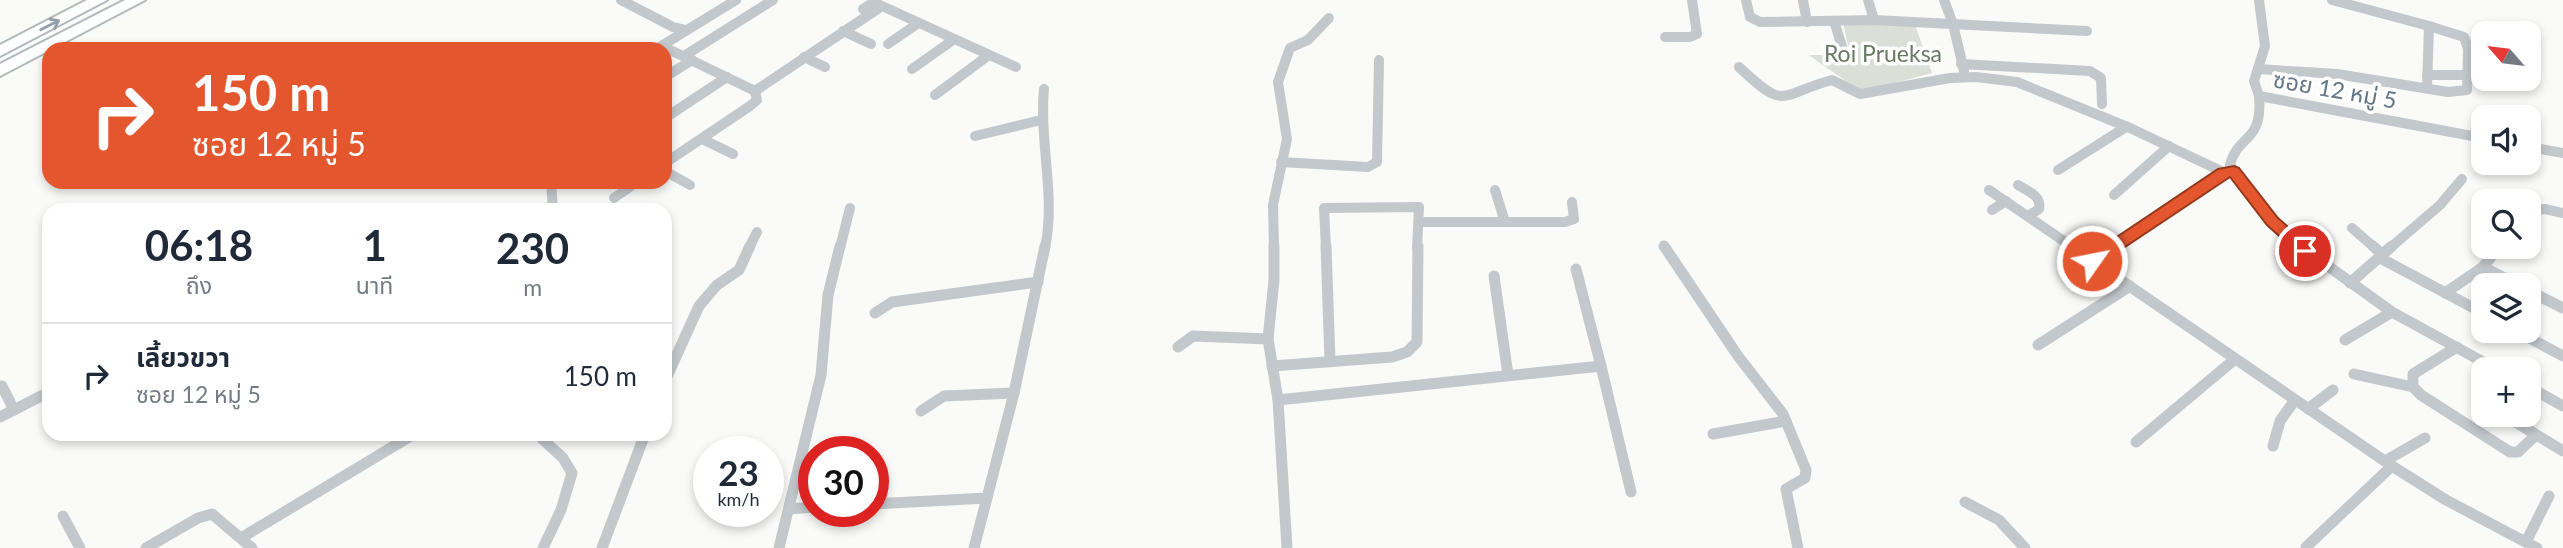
<!DOCTYPE html>
<html lang="th">
<meta charset="utf-8">
<style>
body{margin:0;font-family:Lato,"Noto Sans Thai",sans-serif;background:#f6f6f7;color:#1f2937;height:100vh;display:flex;flex-direction:column;font-size:26px;white-space:nowrap}
*{box-sizing:border-box;margin:0}
p{font-size:23px;color:#747a83}
.icon{flex:none;width:38px;height:38px;fill:none;stroke:currentColor;stroke-width:2;stroke-linecap:round;stroke-linejoin:round}
.map{position:relative;flex:1;overflow:hidden}
.details{position:absolute;left:42px;top:203px;width:630px;height:238px;display:flex;flex-direction:column;background:#fff;border-radius:21px;box-shadow:0 4px 10px #0003}
.details>*{flex:none}
.hud{position:absolute;left:42px;top:42px;width:630px;height:147px;border-radius:21px;box-shadow:0 4px 10px #0003;background:#e4572e;color:#fff;overflow:hidden}
.needle{width:46px;rotate:298deg}
.buttons{position:absolute;left:2471px;top:21px;display:grid;gap:14px}
.buttons a{display:grid;place-items:center;width:70px;height:70px;border-radius:14px;background:#fff;box-shadow:0 4px 10px #0003;font-size:35px}
.speed{position:absolute;left:693px;top:436px;display:flex;gap:14px;font-size:35px;font-weight:700;text-align:center}
.speed>*{display:grid;place-content:center;width:91px;height:91px;border-radius:50%;background:#fff;box-shadow:0 4px 10px #0003;line-height:1}
.speed small{font-size:18px;font-weight:400}
.speed .limit{border:10px solid #d22;background:#fff;color:#111}
.pin{position:absolute;display:grid;place-items:center;width:60px;height:60px;color:#fff;margin:-30px;border:4px solid #fff;border-radius:50%;box-shadow:0 2px 7px #0007}
.me{position:absolute;width:77px;margin:-38px;rotate:57deg;stroke-linejoin:round;filter:drop-shadow(0 0 5px #0008)}
.turn{display:flex;align-items:center;gap:24px;height:147px;padding:0 35px;font-size:32px}
.turn .icon{width:91px;height:91px;stroke-width:2.5}
.turn b{display:block;font-size:49px;line-height:60px}
.eta{display:flex;justify-content:space-evenly;align-items:center;height:119px;text-align:center}
.eta b{font-size:42px;font-weight:700;line-height:49px}
ul{padding:0;list-style:none}
li{display:flex;align-items:center;gap:21px;height:105px;padding:0 35px;border-top:2px solid #e0e1e3}
li div{flex:1}
li b{display:block;font-size:26px}
li em{font-style:normal}
.map>svg:first-child{display:block}
</style>
<div class="map">
<svg width="2563" height="548" viewBox="0 0 2563 548">
<rect width="100%" height="100%" fill="#fafaf8"/>
<path fill="#dadfd7" d="M1843 22 1915 25 1932 73 1861 92 1809 55H1850Z"/>
<g fill="none" stroke-linecap="round" stroke-linejoin="round">
<defs>
<g id="highway">
<path d="M87 0H107L0 56V45Z"/>
<path d="M125 0H145L0 76V64Z"/>
</g>
</defs>
<use href="#highway" stroke="#b4b9bd" stroke-width="4"/>
<g stroke="#c3c8cc" stroke-width="10">
<path d="M621 0 673 27 686 30"/>
<path d="M1746 0 1750 17 1760 22 1874 20 2087 31"/>
<path d="M1803 0 1807 22"/>
<path d="M1868 0 1874 20"/>
<path d="M1944 0 1953 24 1964 71"/>
<path d="M2259 0 2265 46 2254 81 2259 96"/>
<path d="M2332 0 2429 26 2427 88"/>
<path d="M863 9 877 0"/>
<path d="M1834 21 1844 53"/>
<path d="M843 31 871 44"/>
<path d="M1665 37H1690L1697 34 1692 0"/>
<path d="M888 44 917 24"/>
<path d="M662 46 755 91"/>
<path d="M658 48 736 0"/>
<path d="M684 56 773 0"/>
<path d="M804 57 825 67"/>
<path d="M1961 64 2090 71 2101 78 2102 104"/>
<path d="M1739 67C1787 112 1777 95 1832 80L1860 94 1950 78 1976 77 2017 82 2130 128 2223 172 2234 171"/>
<path d="M912 69 953 40"/>
<path d="M2258 69 2337 74 2448 92 2467 90 2468 49 2464 37 2429 26"/>
<path d="M2427 75H2467"/>
<path d="M665 77 692 60"/>
<path d="M1044 89C1039 141 1056 197 1045 248"/>
<path d="M755 91 882 6 1016 67"/>
<path d="M935 95 989 55"/>
<path d="M665 118 727 77"/>
<path d="M975 136 1041 120"/>
<path d="M702 139 733 154"/>
<path d="M2529 147 2563 153"/>
<path d="M1281 162 1368 167 1377 162 1379 60"/>
<path d="M665 163 750 106 757 100 755 91"/>
<path d="M2058 170 2126 127"/>
<path d="M665 171 690 185"/>
<path d="M551 182 553 210"/>
<path d="M2018 185C2028 191 2042 196 2039 209L2028 216"/>
<path d="M1495 190 1505 222"/>
<path d="M1989 190 2074 248"/>
<path d="M2114 195 2169 146"/>
<path d="M614 198 637 182"/>
<path d="M1992 210 2006 201"/>
<path d="M2529 211 2545 209 2563 213"/>
<path d="M1420 222H1565L1574 219 1572 202"/>
<path d="M2352 228 2375 248"/>
<path d="M1664 246 1665 248"/>
<path d="M749 248 757 232"/>
<path d="M840 248 850 208"/>
<path d="M1274 248 1273 205 1287 139 1278 82 1290 48 1308 40 1329 18"/>
<path d="M1326 248 1324 208 1419 207 1417 248"/>
<path d="M2111 248 2223 172"/>
<path d="M2302 248 2273 221 2230 165C2238 133 2263 144 2259 96L2483 138"/>
<path d="M2390 248 2440 205 2462 179"/>
</g>
<g stroke="#c3c8cc" stroke-width="11">
<path d="M1274 246V280L1268 339 1278 400 1287 548"/>
<path d="M1326 246 1330 361"/>
<path d="M1664 246 1738 356 1783 414 1806 470 1805 478 1786 489 1798 548"/>
<path d="M2071 246 2392 466 2446 500 2537 548"/>
<path d="M2300 246 2392 312 2496 369"/>
<path d="M2373 246 2383 255"/>
<path d="M2380 258 2483 313"/>
<path d="M2092 261 2113 246"/>
<path d="M2483 267 2499 247"/>
<path d="M1576 269 1601 366"/>
<path d="M1494 276 1508 375"/>
<path d="M2350 283 2392 246"/>
<path d="M2529 291 2563 308"/>
<path d="M2445 293 2483 267 2518 285"/>
<path d="M875 313 892 302 1038 282"/>
<path d="M2516 331 2563 356"/>
<path d="M2345 340 2392 312"/>
<path d="M2038 345 2130 286"/>
<path d="M1178 347 1193 336 1268 339"/>
<path d="M2457 347 2413 374V387L2421 395 2510 452H2518L2535 436"/>
<path d="M1272 366 1392 357 1407 352 1417 342 1418 246"/>
<path d="M2354 374 2413 387"/>
<path d="M665 381 699 306 717 285 739 270 750 246"/>
<path d="M2 386 14 410"/>
<path d="M2529 387 2563 406"/>
<path d="M1278 400 1601 366 1631 492"/>
<path d="M2308 409 2333 390"/>
<path d="M921 411 944 396 1014 393"/>
<path d="M2504 415 2563 451"/>
<path d="M0 417 49 392"/>
<path d="M537 434 563 458 572 473 561 510 543 548"/>
<path d="M1713 434 1786 421"/>
<path d="M2136 442 2235 359"/>
<path d="M2273 446 2280 421 2295 400"/>
<path d="M2385 461 2425 438"/>
<path d="M1965 502 1999 520 2025 548"/>
<path d="M873 504 987 498"/>
<path d="M789 509 814 507"/>
<path d="M63 516 80 548"/>
<path d="M241 538 414 434"/>
<path d="M2526 542 2549 496"/>
<path d="M2306 547 2392 466"/>
<path d="M146 548 198 518 212 514 252 548"/>
<path d="M602 548 645 434"/>
<path d="M779 548 821 375 828 295 840 246"/>
<path d="M974 548 1014 393 1045 246"/>
</g>
<use href="#highway" fill="#fff" fill-rule="evenodd"/>
</g>
<defs><path id="oneway-shaft" d="M-6 0H5M1.5-3L5.5 0L1.5 3" fill="none" stroke-width="1.6" stroke-linecap="round" stroke-linejoin="round" transform="scale(1.75)"/></defs>
<use stroke="#939fa8" href="#oneway-shaft" transform="translate(50 25) rotate(-27)"/>
<path fill="#e4572e" stroke="#94391e" stroke-width="2" d="M2234 166 2239 168 2278 218 2311 247 2313 251 2311 255H2300L2267 225 2230 177 2098 265H2087L2084 261 2087 257 2218 169Z"/>
<g text-anchor="middle" stroke-width="7" stroke-linejoin="round" paint-order="stroke">
<g font-size="23" fill="#687a64" stroke="#fff">
<text x="1883" y="62">Roi Prueksa</text>
</g>
<g font-size="23" fill="#657683" stroke="#fff">
<text transform="translate(2335 90) rotate(10)" y="8">ซอย 12 หมู่ 5</text>
</g>
</g>
</svg>
<div class="buttons">
<a><svg class="needle" viewBox="-14 -14 28 28"><path d="M0-13l5 13h-10z" fill="#e53935"/><path d="M0 13l5-13h-10z" fill="#747a83"/></svg></a>
<a><svg class="icon" aria-label="sound" viewBox="0 0 24 24"><path d="M4 9h4l5-4v14l-5-4H4zM17 9q2 3 0 6"/></svg></a>
<a><svg class="icon" aria-label="search" viewBox="0 0 24 24"><circle cx="10" cy="10" r="6"/><path d="M15 15l6 6"/></svg></a>
<a><svg class="icon" aria-label="layers" viewBox="0 0 24 24"><path d="M12 4l9 5-9 5-9-5zM3 14l9 5 9-5"/></svg></a>
<a>+</a>
</div>
<div class="speed"><div>23<small>km/h</small></div><div class="limit">30</div></div>
<div class="pin" style="left:2305px;top:251px;background:#d93025"><svg class="icon" aria-label="arrive" viewBox="0 0 24 24"><path d="M6 21V4h12l-3 4 3 4H6"/></svg></div>
<svg class="me" style="left:2092px;top:261px" viewBox="-20 -20 40 40"><circle r="17" fill="#e4572e" stroke="#fff" stroke-width="3"/><path d="M0-11L8 9 0 5-8 9z" fill="#fff"/></svg>
<div class="hud">
<div class="turn"><svg class="icon" aria-label="right" viewBox="0 0 24 24"><path d="M7 20v-9h11M14 6l5 5-5 5"/></svg><div><b>150 m</b>ซอย 12 หมู่ 5</div></div>
</div>
<section class="details">
<div class="eta">
<div><b>06:18</b><p>ถึง</p></div>
<div><b>1</b><p>นาที</p></div>
<div><b>230</b><p>m</p></div>
</div>
<ul>
<li><svg class="icon" aria-label="right" viewBox="0 0 24 24"><path d="M7 20v-9h11M14 6l5 5-5 5"/></svg><div><b>เลี้ยวขวา</b><p>ซอย 12 หมู่ 5</p></div><em>150 m</em></li>
</ul>
</section>
</div>
